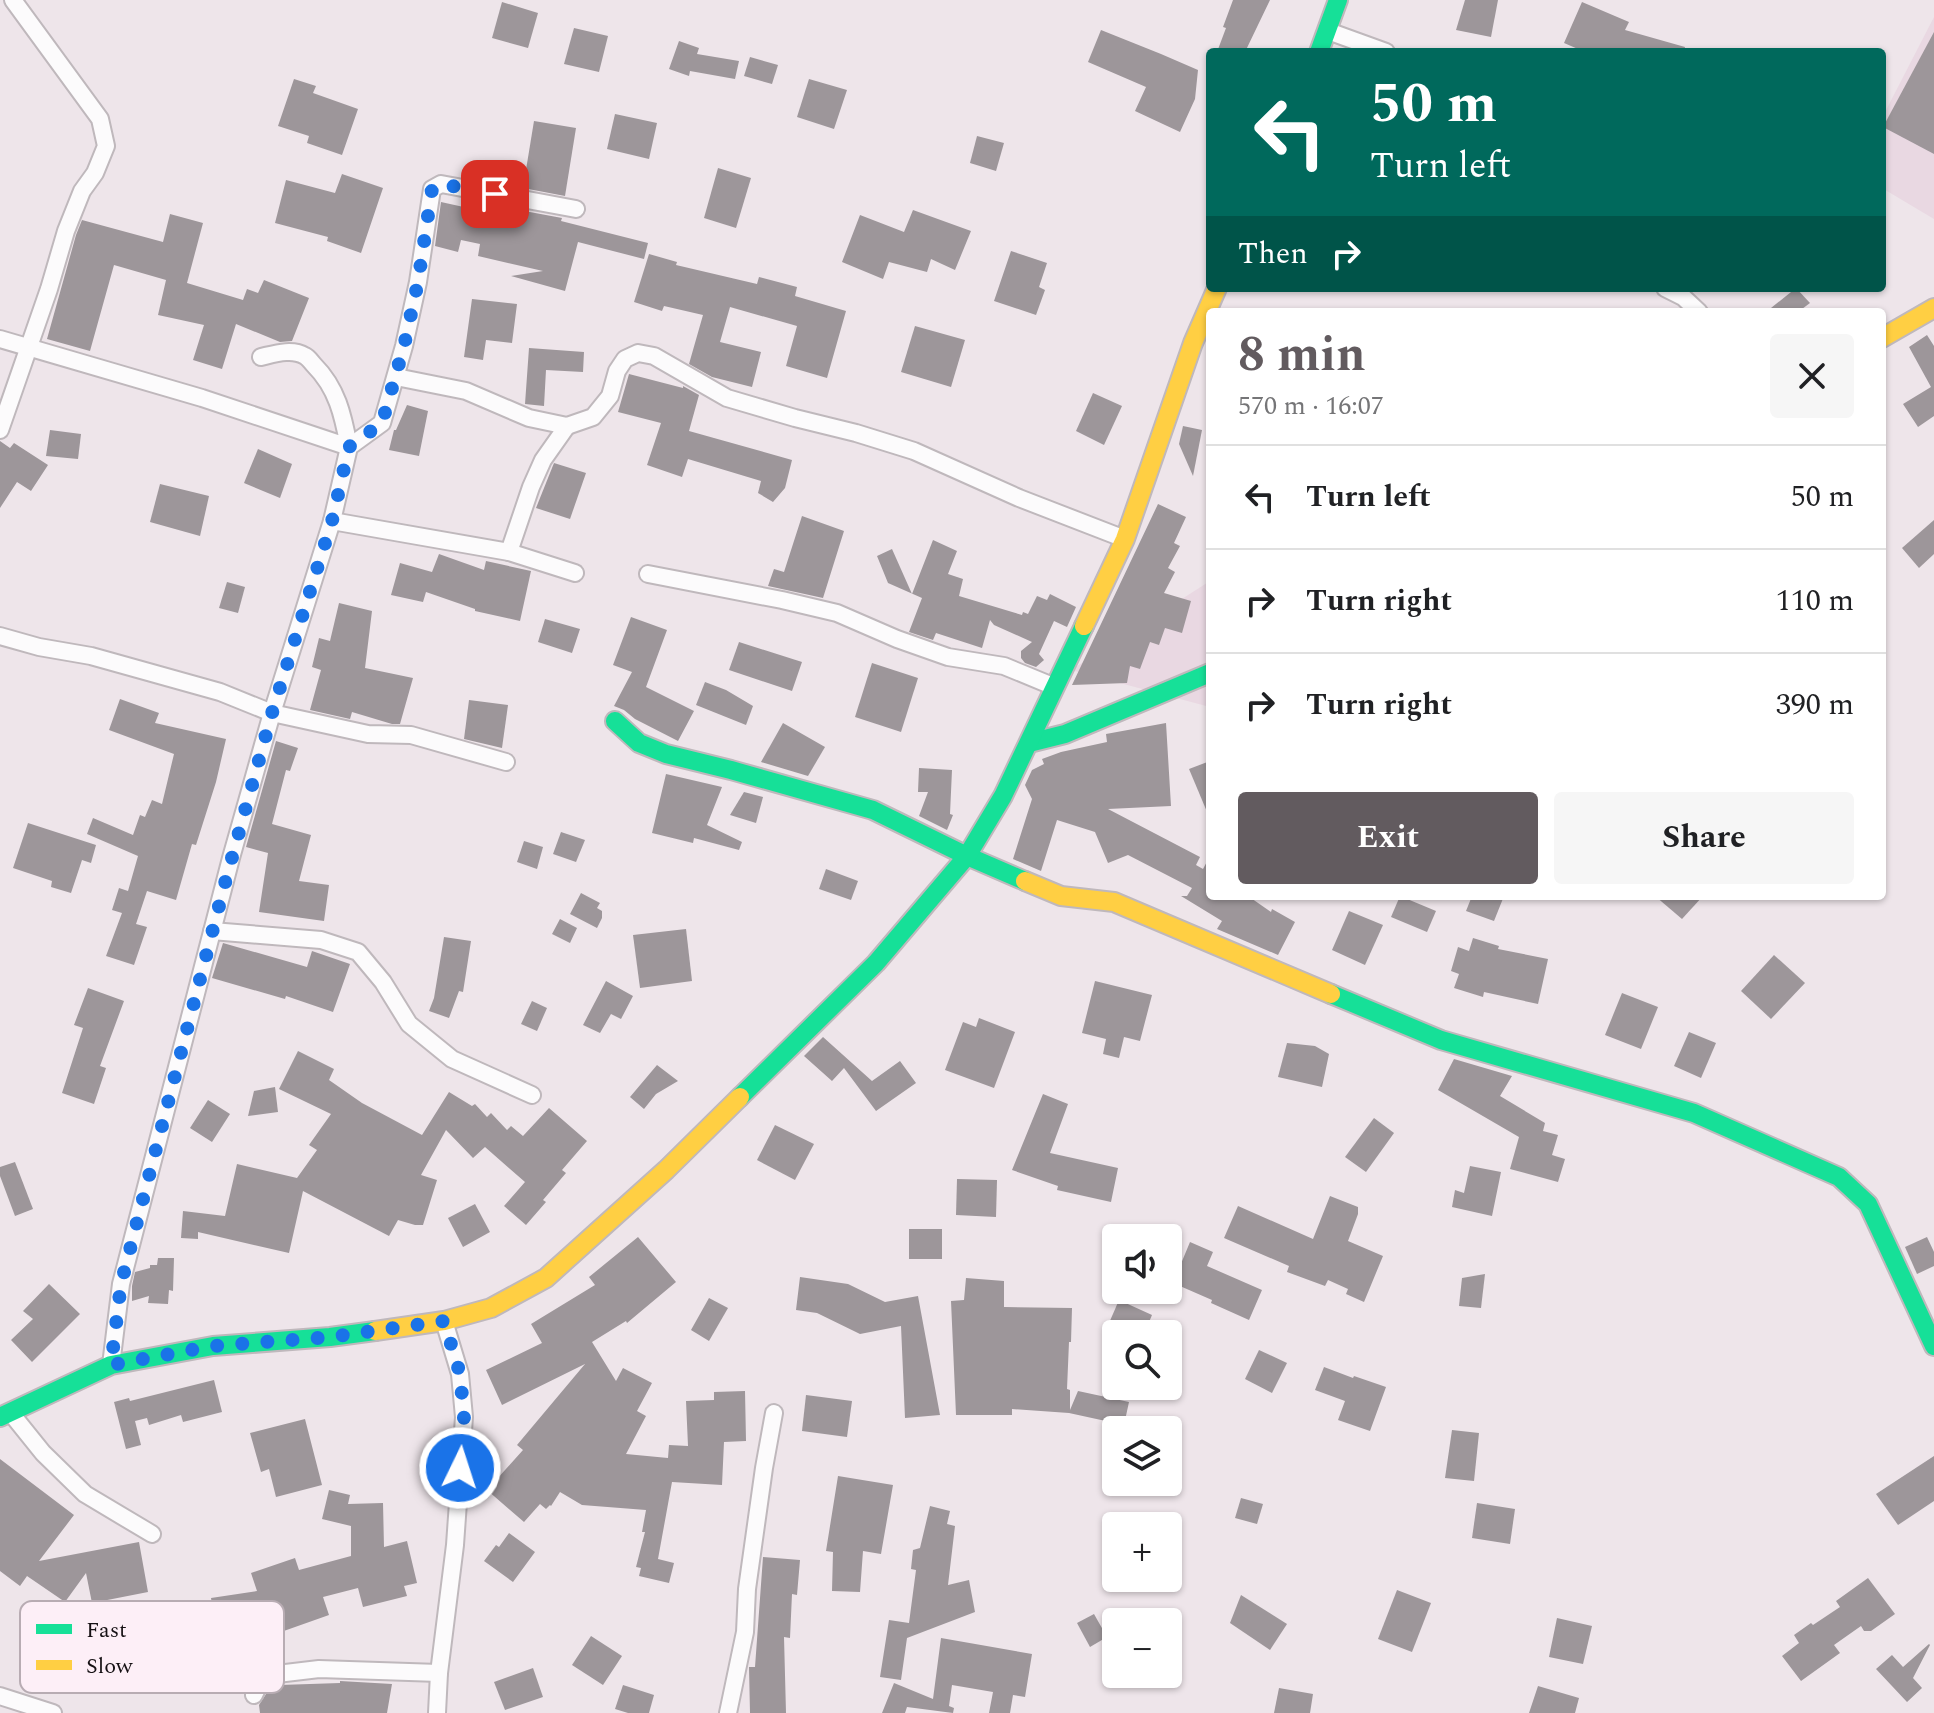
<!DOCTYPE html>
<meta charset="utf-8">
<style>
body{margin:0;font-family:Spectral,serif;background:#f6f6f6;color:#202124;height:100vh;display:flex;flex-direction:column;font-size:30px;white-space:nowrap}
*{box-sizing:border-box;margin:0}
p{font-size:26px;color:#757577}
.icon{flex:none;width:44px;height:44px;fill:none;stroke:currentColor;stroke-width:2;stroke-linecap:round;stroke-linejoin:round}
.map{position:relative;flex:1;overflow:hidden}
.sheet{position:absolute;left:1206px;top:308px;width:680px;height:592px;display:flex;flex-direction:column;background:#fff;border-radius:8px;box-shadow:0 2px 6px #0004}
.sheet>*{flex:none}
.hud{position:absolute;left:1206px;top:48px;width:680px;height:244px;border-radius:8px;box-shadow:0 2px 6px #0004;background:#00695c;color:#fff;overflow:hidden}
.buttons{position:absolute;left:1102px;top:1224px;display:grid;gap:16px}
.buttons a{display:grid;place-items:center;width:80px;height:80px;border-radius:8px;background:#fff;box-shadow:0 2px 6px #0004;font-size:40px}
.pin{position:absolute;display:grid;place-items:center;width:68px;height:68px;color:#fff;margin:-34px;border-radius:16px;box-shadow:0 4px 12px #0006}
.me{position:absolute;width:88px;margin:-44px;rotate:4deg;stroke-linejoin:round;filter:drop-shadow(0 0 6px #0008)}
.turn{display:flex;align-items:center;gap:28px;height:168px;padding:0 32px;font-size:36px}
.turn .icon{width:104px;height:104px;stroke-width:2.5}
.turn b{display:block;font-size:56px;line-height:68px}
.then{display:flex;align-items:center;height:76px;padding:0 32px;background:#0003;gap:16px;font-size:30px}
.round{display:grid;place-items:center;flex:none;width:84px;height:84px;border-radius:8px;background:#f6f6f6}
.summary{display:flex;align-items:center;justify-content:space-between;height:136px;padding:0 32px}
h1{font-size:48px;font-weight:700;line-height:60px;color:#625b5f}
.cta{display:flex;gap:16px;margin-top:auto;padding:16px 32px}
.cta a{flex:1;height:92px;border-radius:8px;background:#625b5f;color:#fff;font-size:32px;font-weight:700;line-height:92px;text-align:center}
.cta a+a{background:#f6f6f6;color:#202124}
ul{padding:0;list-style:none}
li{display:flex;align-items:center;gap:24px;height:104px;padding:0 32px;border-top:2px solid #e0e0e0}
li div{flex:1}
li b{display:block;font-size:30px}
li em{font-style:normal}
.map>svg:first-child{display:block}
</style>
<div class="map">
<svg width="1934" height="1713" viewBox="0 0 1934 1713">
<rect width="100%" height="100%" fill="#eee5ea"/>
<g fill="#e9d8e2">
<path d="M1934 17V219L1882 188V118Z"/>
<path d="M1210 581V707L1071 670Z"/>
</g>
<g fill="#9d969a">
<path d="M1233 0H1270L1245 52H1217L1226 28 1223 27Z"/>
<path d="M1465 0H1498L1491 37 1456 30Z"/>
<path d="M502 2 538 13 528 48 492 38Z"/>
<path d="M1582 2 1629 22 1625 30 1685 47 1684 52H1585L1564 43Z"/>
<path d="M574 28 608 36 599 72 564 64Z"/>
<path d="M1101 30 1161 54 1198 70 1195 99 1180 132 1135 111 1146 87 1088 62Z"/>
<path d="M1934 32V154L1883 127Z"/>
<path d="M679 41 699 48 697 54 739 61 735 79 690 71 689 76 669 69Z"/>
<path d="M750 57 778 65 772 84 744 76Z"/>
<path d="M294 79 316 86 313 93 358 109 342 155 307 143 309 136 278 126Z"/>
<path d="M809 79 847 90 834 129 797 117Z"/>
<path d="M615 114 657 123 649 159 607 149Z"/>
<path d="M534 121 576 128 565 196 523 188Z"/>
<path d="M977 136 1004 143 996 171 970 163Z"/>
<path d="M718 168 751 178 736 228 704 218Z"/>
<path d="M342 174 383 188 361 253 327 241 328 237 275 223 286 180 335 193Z"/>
<path d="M441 202 518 219 519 210 562 218 561 221 648 243 644 259 578 242 565 291 511 276 543 271 478 256 480 244 461 240 458 252 435 246Z"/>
<path d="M913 210 971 231 955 270 931 259 927 272 889 262 883 279 842 262 860 215 904 232Z"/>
<path d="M170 214 203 223 187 283 243 300 247 289 258 293 264 280 309 298 292 341 280 342 236 324 222 369 193 360 204 325 158 315 166 280 114 265 90 351 47 339 76 235 82 220 163 242Z"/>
<path d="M1011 251 1047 263 1039 287 1045 290 1036 315 994 301Z"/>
<path d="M649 254 677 262 676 265 757 284 759 277 797 287 795 296 846 311 827 378 786 366 797 326 730 307 720 342 761 352 752 387 712 377 689 364 703 315 664 306 662 311 634 302Z"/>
<path d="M1796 288 1810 303 1798 312H1766Z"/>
<path d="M472 299 517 304 512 343 486 340 483 360 464 357Z"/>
<path d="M915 326 965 340 951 387 901 372Z"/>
<path d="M1927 335 1934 346V416L1918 427 1903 404 1931 387 1909 347Z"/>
<path d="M529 348 584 352 583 372 546 370 544 406 525 404Z"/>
<path d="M629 374 683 388V386L699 395 689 431 792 460 785 488 773 502 758 493 761 481 688 459 682 477 647 465 661 423 618 412Z"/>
<path d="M1093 393 1122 406 1104 445 1076 431Z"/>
<path d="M407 405 428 411 419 456 389 450 394 430H396Z"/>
<path d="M1183 426 1202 430 1193 476 1179 444Z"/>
<path d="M50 430 81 434 78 459 46 456Z"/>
<path d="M0 441 10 448 14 443 48 465 31 491 17 482 0 508Z"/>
<path d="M258 449 292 464 280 498 244 483Z"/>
<path d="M554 463 586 473 570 519 536 508Z"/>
<path d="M160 484 209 496 200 536 150 522Z"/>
<path d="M1158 504 1186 517 1174 543 1180 546 1168 568 1175 572 1164 593 1191 601 1182 633 1165 628 1159 645 1150 642 1140 669 1130 666 1127 683 1072 685Z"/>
<path d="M802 516 844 531 823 598 768 586 774 569 784 572Z"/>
<path d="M1934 520V554L1919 568 1902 548Z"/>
<path d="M933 540 957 551 948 574 963 579 959 596 1022 615 1023 612 1028 614 1037 596 1047 600 1050 594 1076 607 1067 627 1054 621 1039 654 1044 660 1036 667 1025 663 1021 658V651L1032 642 994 625 990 620 982 648 936 633 933 640 909 632 922 598 888 583 877 556 892 549 912 594Z"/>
<path d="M439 554 484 570 486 561 531 571 520 621 475 611V609L426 592 423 602 391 595 400 563 432 572Z"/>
<path d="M227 582 245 587 238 613 219 608Z"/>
<path d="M339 603 372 611 365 668 413 678 400 724H392L352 712 350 719 310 710 321 670 312 667 319 638 330 641Z"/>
<path d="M631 617 667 630 646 687 694 711 678 741 635 719 624 710 614 706 632 672 613 665Z"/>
<path d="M545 619 580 629 572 653 538 642Z"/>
<path d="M739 642 802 662 792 691 729 670Z"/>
<path d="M872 663 918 678 901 732 855 717Z"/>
<path d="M705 682 726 690 753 706 746 725 696 705Z"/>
<path d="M120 699 159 713 155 723 226 739 216 782 196 845 192 844 176 900 147 891 136 924 147 927 134 965 106 956 122 913 112 910 119 888 128 891 138 856 87 834 93 818 133 835 140 815 145 817 152 800 162 804 174 754 109 730Z"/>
<path d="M469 700 508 705 502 748 464 739Z"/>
<path d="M783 723 825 747 808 776 761 762Z"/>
<path d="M1166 723 1171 806 1108 809 1200 857 1196 865 1203 869 1210 856V896H1248L1271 912 1272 909 1295 922 1278 955 1217 929 1222 921 1181 896H1187L1192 888 1128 855 1108 863 1095 832 1057 820 1041 871 1013 859 1032 799 1025 785 1032 770 1044 764 1042 759 1061 752 1107 742 1106 734Z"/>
<path d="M276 741 298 748 290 771 286 770 272 824 311 835 299 881 329 885 324 921 259 912 268 853 246 847Z"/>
<path d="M1210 761V819L1189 769Z"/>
<path d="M919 768 952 770 950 814 953 815 947 830 919 816 928 792H918Z"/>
<path d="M666 774 722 787 707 825 742 842 739 850 694 838 693 843 652 833Z"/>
<path d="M744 792 763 797 756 823 730 815Z"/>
<path d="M28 823 96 845 91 863 82 860 71 893 51 887 52 881 13 868Z"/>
<path d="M561 832 585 840 576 862 553 854Z"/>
<path d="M524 841 543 847 537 869 517 862Z"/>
<path d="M826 869 858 881 851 900 819 889Z"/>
<path d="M581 893 600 903 597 908 602 911V918L597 928 570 914Z"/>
<path d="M1400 896 1436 911 1427 932 1391 917Z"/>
<path d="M1472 896H1504L1494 921 1466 911Z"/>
<path d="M1655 896H1703L1682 919Z"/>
<path d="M1349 911 1383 925 1365 965 1332 950Z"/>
<path d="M560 919 577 928 570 943 552 934Z"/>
<path d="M686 929 692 981 640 988 633 935Z"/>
<path d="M444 937 471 941 463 992 459 991 449 1018 429 1011 434 998Z"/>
<path d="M1473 938 1499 946 1498 949 1548 959 1538 1004 1484 992 1483 997 1454 988 1459 974 1451 971 1458 947 1469 951Z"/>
<path d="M223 943 307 967 312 951 350 964 333 1012 286 996 285 999 212 978Z"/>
<path d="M1774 955 1805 983 1771 1019 1741 991Z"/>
<path d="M606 981 633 996 621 1019 611 1014 600 1033 583 1025Z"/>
<path d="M1095 981 1152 995 1140 1041 1124 1037 1119 1058 1103 1054 1106 1039 1082 1033Z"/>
<path d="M88 988 124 1001 100 1066 106 1068 94 1104 62 1093 83 1028 74 1025Z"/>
<path d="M1622 993 1658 1007 1641 1049 1605 1035Z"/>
<path d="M532 1001 547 1008 537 1031 521 1024Z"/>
<path d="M979 1018 1015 1032 994 1088 945 1070 963 1022 976 1027Z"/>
<path d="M1689 1032 1716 1043 1701 1078 1674 1066Z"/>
<path d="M823 1037 872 1081 900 1061 916 1083 876 1111 844 1068 832 1081 804 1056Z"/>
<path d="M1287 1043 1315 1046 1329 1054 1322 1087 1278 1077Z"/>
<path d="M298 1051 334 1069 329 1080 362 1103 422 1135 449 1092 472 1106 475 1104 487 1117 491 1113 507 1130 511 1126 523 1136 549 1108 587 1141 562 1170 566 1173 543 1200 546 1202 526 1225 504 1206 525 1182 485 1147 473 1158 446 1130 421 1175 437 1180 423 1225H415L398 1220 389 1236 303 1191 289 1253 198 1232V1239L181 1238 183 1211 225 1216 237 1164 297 1178 317 1150 309 1145 331 1114 279 1089Z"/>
<path d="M1454 1059 1512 1076 1500 1096 1545 1123 1543 1131 1558 1135 1552 1155 1565 1159 1558 1182 1510 1169 1519 1137 1438 1090Z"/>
<path d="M657 1065 678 1081 656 1094 644 1109 630 1097Z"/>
<path d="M275 1087 278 1112 248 1116 254 1091Z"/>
<path d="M1043 1094 1068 1104 1050 1153 1118 1168 1111 1202 1057 1190 1058 1186 1012 1170Z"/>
<path d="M208 1100 230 1114 212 1142 190 1128Z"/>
<path d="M1374 1118 1394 1133 1366 1172 1345 1157Z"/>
<path d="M775 1125 814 1144 795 1180 757 1160Z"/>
<path d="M15 1162 33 1209 15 1216 0 1176V1167Z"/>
<path d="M1470 1166 1501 1172 1492 1216 1452 1207 1455 1190 1464 1193Z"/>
<path d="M957 1179 997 1180 996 1217 956 1215Z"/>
<path d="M1330 1196 1358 1207V1214L1348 1241 1383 1256 1364 1302 1346 1294 1348 1289 1328 1280 1325 1286 1287 1272 1289 1266 1224 1238 1238 1206 1313 1239Z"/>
<path d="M475 1204 490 1232 463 1247 448 1218Z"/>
<rect x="909" y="1229" width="33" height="30"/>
<path d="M638 1237 676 1282 627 1323 626 1321 592 1342 616 1381 623 1368 652 1383 637 1411 646 1416 626 1454 668 1458 669 1445 688 1446 686 1401 714 1400V1392L745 1391 746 1441 724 1442 722 1485 672 1482 658 1559 674 1563 669 1583 639 1576 641 1568 636 1567 645 1532H642L646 1510 582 1505 560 1492 551 1506 550 1505 546 1509 540 1504 524 1522 487 1490 523 1450 517 1445 585 1364 502 1405 486 1370 542 1343 531 1324 595 1285 589 1277Z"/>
<path d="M1927 1237 1934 1252V1266L1917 1274 1905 1247Z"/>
<path d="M1190 1242 1213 1252 1207 1266 1262 1290 1249 1320 1211 1303 1212 1300 1173 1283Z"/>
<path d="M158 1258H174L173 1291 169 1290 168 1304 148 1303 149 1296 132 1301V1286L135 1272 150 1268V1265H157Z"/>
<path d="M1485 1274 1481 1308 1459 1306 1462 1278Z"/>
<path d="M800 1277 848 1284 885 1302 918 1296 940 1415 905 1418 901 1326 860 1334 817 1313 796 1310Z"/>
<path d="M966 1278 1004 1281V1307L1072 1308 1071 1342H1069L1067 1389 1070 1390V1410L1078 1391 1129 1402 1124 1425 1069 1413 1012 1409V1415H956L951 1301 964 1300Z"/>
<path d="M49 1284 80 1314 32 1362 11 1340 33 1319 23 1311Z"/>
<path d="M709 1298 728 1308 709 1341 691 1330Z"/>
<path d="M1119 1300 1152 1315 1144 1334H1115L1106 1330Z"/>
<path d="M1259 1350 1287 1363 1272 1393 1245 1379Z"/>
<path d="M1324 1367 1353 1378 1354 1376 1386 1387 1370 1431 1338 1420 1345 1401 1315 1390Z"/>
<path d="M214 1380 222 1412 183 1422 181 1415 149 1425 147 1418 135 1421 141 1445 126 1449 114 1402 129 1398 130 1401Z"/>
<path d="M806 1395 852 1401 847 1437 802 1431Z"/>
<path d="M305 1419 322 1485 276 1497 269 1469 261 1472 250 1433Z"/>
<path d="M1452 1430 1479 1433 1474 1481 1445 1478Z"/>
<path d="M1934 1456V1501L1898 1525 1876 1494Z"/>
<path d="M0 1459 74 1515 39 1561 139 1542 148 1592 92 1603 86 1573 65 1602 27 1576 20 1586 0 1571Z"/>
<path d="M838 1476 893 1485 881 1554 863 1551 860 1592 832 1591 833 1552 826 1551Z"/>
<path d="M329 1490 350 1495 348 1504 383 1503 384 1547 407 1541 417 1583 404 1586 407 1596 363 1607 358 1588 323 1597 329 1615 264 1638 259 1621 216 1628 211 1598 257 1591 251 1573 295 1558 299 1570 351 1556V1526L322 1519Z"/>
<path d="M1241 1498 1263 1504 1257 1524 1235 1518Z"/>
<path d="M1477 1503 1515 1509 1510 1544 1472 1538Z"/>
<path d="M930 1506 950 1511 947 1524 955 1526 948 1585 969 1580 975 1612 907 1638 901 1680 880 1677 889 1620 909 1623 916 1570 911 1569 913 1550 920 1548Z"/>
<path d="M509 1533 535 1552 513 1582 484 1561 496 1545 499 1547Z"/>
<path d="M763 1557 800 1560 797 1595 792 1594 790 1638 784 1637 786 1713H750L749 1667H755Z"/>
<path d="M1868 1578 1895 1614 1871 1631H1864L1861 1626 1834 1645 1840 1653 1801 1681 1782 1656 1799 1643 1794 1635 1811 1623 1813 1625 1840 1607 1836 1601Z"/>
<path d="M1397 1590 1431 1603 1412 1652 1378 1639Z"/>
<path d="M1241 1595 1287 1624 1270 1650 1230 1623Z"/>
<path d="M1094 1614 1107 1637 1090 1647 1077 1623Z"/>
<path d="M1557 1618 1592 1626 1583 1664 1549 1657Z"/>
<path d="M591 1636 622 1656 603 1685 572 1665Z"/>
<path d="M941 1638 1032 1654 1025 1697 1013 1695 1010 1713H989L993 1692 952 1685 949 1706 954 1708 953 1713 907 1707 905 1713H882L894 1683 933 1699Z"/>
<path d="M1929 1644 1930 1645 1913 1678 1922 1688 1907 1702 1876 1669 1892 1655 1903 1667Z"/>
<path d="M533 1668 543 1697 505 1710 494 1682Z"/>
<path d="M340 1681 392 1684 387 1713H260L259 1705 268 1691 280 1685 340 1683Z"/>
<path d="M623 1685 654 1695 649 1713H628L615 1709Z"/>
<path d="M1538 1686 1579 1698 1575 1713H1529Z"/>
<path d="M1279 1688 1313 1694 1310 1713H1274Z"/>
</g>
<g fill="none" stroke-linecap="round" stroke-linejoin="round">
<defs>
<g id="street">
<path d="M1328 31 1386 52"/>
<path d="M1665 288 1683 297 1699 312"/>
<path d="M0 339 202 398 349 447C343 415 337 388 314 365 311 362 309 358 305 356 292 348 274 354 261 357"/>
<path d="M396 377 466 391 529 418 567 426 593 417 610 396 617 371 625 359 638 353 654 356 727 398 795 418 856 433 914 451 1019 498 1125 539"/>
<path d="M0 430 49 289 66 231 82 191 95 173 106 146 100 119 13 0"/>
<path d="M332 521 509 552 575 573"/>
<path d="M509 552 531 487 543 460 567 426"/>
<path d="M648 574 782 600 837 613 897 639 948 657 1004 666 1055 687"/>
<path d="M0 636 39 647 91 656 220 692 272 713 368 734 411 735 506 762"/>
<path d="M212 931 321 940 358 952 383 982 409 1024 452 1059 532 1095"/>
<path d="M111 1365 121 1284 231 858 272 713 332 521 349 447 382 423 404 346 418 282 432 189 441 184 576 209"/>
<path d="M10 1412 43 1453 85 1494 152 1534"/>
<path d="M254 1695 260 1683 277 1674 319 1669 439 1673"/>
<path d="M0 1696 53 1713"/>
<path d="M437 1713 439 1673 455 1545 464 1417 460 1374 444 1321"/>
<path d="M728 1713 745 1632 747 1589 764 1468 774 1413"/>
</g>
<g id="fast">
<path d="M1319 52 1338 0"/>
<path d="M615 721 639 743 666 754 731 770 873 810 967 856 1025 881"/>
<path d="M1029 743 1065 734 1210 673"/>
<path d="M1331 994 1441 1040 1694 1113 1839 1177 1868 1204 1934 1346"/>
<path d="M740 1097 876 963 967 856 1003 796 1084 626"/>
<path d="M0 1417 111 1365 213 1346 330 1337 375 1331"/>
</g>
<g id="slow">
<path d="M1882 338 1934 308"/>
<path d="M1084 626 1125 539 1193 343 1217 288"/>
<path d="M1025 881 1061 896 1114 902 1331 994"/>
<path d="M375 1331 444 1321 491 1308 546 1278 666 1170 740 1097"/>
</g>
</defs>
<use href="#street" stroke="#bfb8bc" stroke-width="20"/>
<use href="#fast" stroke="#bfb8bc" stroke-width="22"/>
<use href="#slow" stroke="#bfb8bc" stroke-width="22"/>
<use href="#street" stroke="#fcfbfc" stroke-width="16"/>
<use href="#fast" stroke="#16e098" stroke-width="18"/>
<use href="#slow" stroke="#ffcf43" stroke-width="18"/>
</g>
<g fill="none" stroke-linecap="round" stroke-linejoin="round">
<path stroke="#1a73e8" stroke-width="14" stroke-dasharray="0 25.2" d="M460 1468 464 1417 460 1374 444 1321 330 1337 213 1346 111 1365 121 1284 225 883 272 713 332 521 349 447 382 423 404 346 418 282 432 189 441 184 495 194"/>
</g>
<rect x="20" y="1601" width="264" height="92" rx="12" fill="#fdeff7" stroke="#b8acb3" stroke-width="2"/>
<rect x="36" y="1624" width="36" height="10" fill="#16e098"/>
<rect x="36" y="1660" width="36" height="10" fill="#ffcf43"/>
<g font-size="22" fill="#161114">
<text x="86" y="1637">Fast</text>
<text x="86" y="1673">Slow</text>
</g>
</svg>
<div class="buttons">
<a><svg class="icon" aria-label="sound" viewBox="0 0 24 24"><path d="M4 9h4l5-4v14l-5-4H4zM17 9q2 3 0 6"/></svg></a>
<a><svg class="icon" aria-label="search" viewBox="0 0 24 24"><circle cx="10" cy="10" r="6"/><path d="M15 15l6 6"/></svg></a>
<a><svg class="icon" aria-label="layers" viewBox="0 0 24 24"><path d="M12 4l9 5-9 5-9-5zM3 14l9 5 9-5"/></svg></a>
<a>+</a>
<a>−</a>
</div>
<div class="pin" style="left:495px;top:194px;background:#d93025"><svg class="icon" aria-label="arrive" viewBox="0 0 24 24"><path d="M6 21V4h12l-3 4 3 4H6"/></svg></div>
<svg class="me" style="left:460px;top:1468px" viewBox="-20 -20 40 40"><circle r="17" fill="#1a73e8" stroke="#fff" stroke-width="3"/><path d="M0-11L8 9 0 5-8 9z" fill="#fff"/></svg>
<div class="hud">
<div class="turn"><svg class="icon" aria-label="left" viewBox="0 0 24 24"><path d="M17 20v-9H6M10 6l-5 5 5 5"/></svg><div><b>50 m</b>Turn left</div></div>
<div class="then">Then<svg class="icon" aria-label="right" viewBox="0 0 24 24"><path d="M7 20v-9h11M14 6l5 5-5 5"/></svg></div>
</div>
<section class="sheet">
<div class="summary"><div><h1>8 min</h1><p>570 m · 16:07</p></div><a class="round"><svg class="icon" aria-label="close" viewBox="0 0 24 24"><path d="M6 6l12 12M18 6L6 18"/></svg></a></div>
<ul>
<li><svg class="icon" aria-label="left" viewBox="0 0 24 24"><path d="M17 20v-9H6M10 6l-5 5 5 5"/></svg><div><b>Turn left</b></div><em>50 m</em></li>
<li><svg class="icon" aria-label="right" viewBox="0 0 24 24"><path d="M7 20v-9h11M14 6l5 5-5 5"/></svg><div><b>Turn right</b></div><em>110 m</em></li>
<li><svg class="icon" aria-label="right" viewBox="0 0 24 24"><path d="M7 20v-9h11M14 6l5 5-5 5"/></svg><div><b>Turn right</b></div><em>390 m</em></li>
</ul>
<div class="cta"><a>Exit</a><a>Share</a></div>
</section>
</div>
